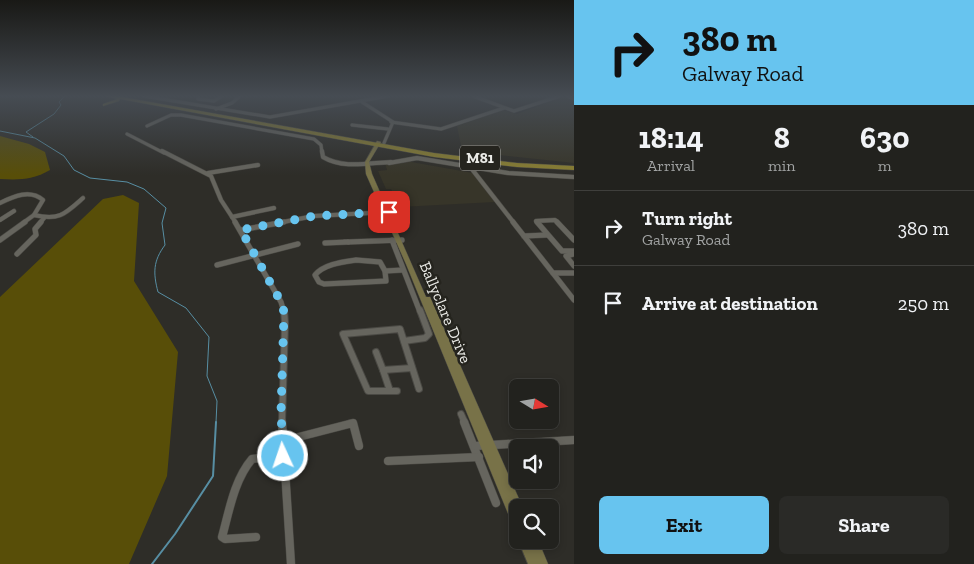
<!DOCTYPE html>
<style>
body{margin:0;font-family:"Zilla Slab",serif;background:#2a2a27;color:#f1f3f6;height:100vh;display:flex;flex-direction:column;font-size:19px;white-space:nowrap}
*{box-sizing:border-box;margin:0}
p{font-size:16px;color:#a2a4a4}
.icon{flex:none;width:28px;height:28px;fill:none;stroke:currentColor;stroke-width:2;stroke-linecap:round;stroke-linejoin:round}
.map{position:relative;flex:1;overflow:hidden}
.side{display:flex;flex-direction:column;background:#22221e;width:400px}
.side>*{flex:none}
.hud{background:#67c4ef;color:#111;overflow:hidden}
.needle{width:32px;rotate:101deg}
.tools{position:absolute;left:509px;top:379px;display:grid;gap:10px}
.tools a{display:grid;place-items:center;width:50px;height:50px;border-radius:8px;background:#22221e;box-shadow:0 2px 8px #0003,0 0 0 1px #3f3f3c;font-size:25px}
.pin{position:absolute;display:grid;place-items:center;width:42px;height:42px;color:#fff;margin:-21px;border-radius:10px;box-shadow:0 2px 8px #0006}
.me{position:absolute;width:55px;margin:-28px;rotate:357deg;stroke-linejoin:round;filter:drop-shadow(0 0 4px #0008)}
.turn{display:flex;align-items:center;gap:18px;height:105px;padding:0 25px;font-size:22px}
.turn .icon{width:65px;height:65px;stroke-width:2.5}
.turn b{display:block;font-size:35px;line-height:42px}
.eta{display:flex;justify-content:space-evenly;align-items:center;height:85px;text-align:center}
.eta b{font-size:30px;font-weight:700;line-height:35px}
.action{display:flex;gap:10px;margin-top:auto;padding:10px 25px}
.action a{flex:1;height:58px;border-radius:8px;background:#67c4ef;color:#111;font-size:20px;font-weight:700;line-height:58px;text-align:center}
.action a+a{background:#2a2a27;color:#f1f3f6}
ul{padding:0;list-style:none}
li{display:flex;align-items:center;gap:15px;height:75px;padding:0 25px;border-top:1px solid #3f3f3c}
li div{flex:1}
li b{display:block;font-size:19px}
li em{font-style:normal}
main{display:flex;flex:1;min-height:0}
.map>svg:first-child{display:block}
</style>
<main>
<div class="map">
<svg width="574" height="564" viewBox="0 0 574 564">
<rect width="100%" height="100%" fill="#2e2d28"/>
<g fill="#373529">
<path d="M563 97 574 100V163L462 151 457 126 503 110 517 114Z"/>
<path d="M406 161 473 173 495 202 400 207 391 189H386L378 171 387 170 385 163Z"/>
</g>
<g fill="#584e08">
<path d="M0 136 29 144 45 152 50 170C33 180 19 180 0 179Z"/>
<path d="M123 195 139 203 134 281 178 352 167 476 129 564H0V297L103 199Z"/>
</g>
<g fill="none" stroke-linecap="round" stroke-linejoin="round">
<g stroke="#578ea3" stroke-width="1">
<path d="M0 131 35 138 64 156 74 170 90 178 127 182 144 189 166 208 162 223 165 245C153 261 153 273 158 292L186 308 209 337 207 376 217 401 216 423"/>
<path d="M33 137 26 132 54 114 61 105 59 102 65 96"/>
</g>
<path stroke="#578ea3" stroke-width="2" d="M152 564 175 534 213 476 216 422"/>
<defs>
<g id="street-far4">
<path d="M144 96 270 117 388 96"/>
<path d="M198 96V99L214 101 222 96"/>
<path d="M473 96 514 111 560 96"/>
<path d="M567 96 574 99"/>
<path d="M362 102 393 122 384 143"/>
<path d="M216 109 232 103 240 96"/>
<path d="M391 122 441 129 504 108"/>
<path d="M352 125 388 129"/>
<path d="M147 126 171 115H181L314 139 321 145 322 153"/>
<path d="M127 134 164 153"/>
</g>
<g id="street-far3">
<path d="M162 151 211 176 221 200 236 223"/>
<path d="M322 151 323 157C343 169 368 163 391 162"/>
<path d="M389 163 417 158 508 173 574 177"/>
<path d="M471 168 514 223"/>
<path d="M208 173 258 165"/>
<path d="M0 203C14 196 30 189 43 200L34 215 23 223"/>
<path d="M34 215C59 221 65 214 83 198"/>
<path d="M232 217 274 208"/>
<path d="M0 220 14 211"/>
<path d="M40 223 44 218"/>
<path d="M278 223 314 216 389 212"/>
<path d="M538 223 536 221 555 220 558 223"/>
</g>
<g id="street-far2">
<path d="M235 222 281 302 284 312"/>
<path d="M513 222 574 300"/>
<path d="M537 222 562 251H574"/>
<path d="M557 222 574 240"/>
<path d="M241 230 284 222"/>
<path d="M524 236 547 235"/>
<path d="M0 240 25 222"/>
<path d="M392 240 420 312"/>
<path d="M348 242 402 240"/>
<path d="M325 243 348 242H344"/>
<path d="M17 254 36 235 35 229 41 222"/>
<path d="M574 254 566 256 574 266"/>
<path d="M356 260 380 262 385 271 386 281 324 284 319 282 315 275C324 264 343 262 356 260Z"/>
<path d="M217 265 298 244"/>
<path d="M385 271 403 270"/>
<path d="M553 273H574"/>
</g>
<g id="street-far1">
<path d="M404 341 425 338 429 334 420 310"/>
<path d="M376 352 383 370"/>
<path d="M390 391 383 370 412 368"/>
<path d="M397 391H368L343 334 400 329 419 389"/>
<path d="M461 414 465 423"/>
<path d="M282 423 285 323 284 310"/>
<path d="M351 423H353"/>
</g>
<g id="street">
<path d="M282 422 291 564"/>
<path d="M464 422 496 503"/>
<path d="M283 441 353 423 359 446"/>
<path d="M475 446 574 440"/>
<path d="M388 461 479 457"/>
<path d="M256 537 225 539 222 537C229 512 234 480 252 459L283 455"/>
</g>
<g id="secondary">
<path d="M377 141 381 142 369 162 372 174 426 297H430L431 299 523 508H518V529L514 528 406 264 366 174 365 162Z"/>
<path d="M518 540H538L548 564H528Z"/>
</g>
<path id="primary" d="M106 96H117L434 153 517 163 574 166V170L517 167 434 157 120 99 119 101 103 106V104L117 99Z"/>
</defs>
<use href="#street-far4" stroke="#4a4944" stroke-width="4"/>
<use href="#street-far3" stroke="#4a4944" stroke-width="5"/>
<use href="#street-far2" stroke="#4a4944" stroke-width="6"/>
<use href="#street-far1" stroke="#4a4944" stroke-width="8"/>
<use href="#street" stroke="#4a4944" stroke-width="9"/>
<use href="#secondary" stroke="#4a4944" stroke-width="1"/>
<use href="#primary" stroke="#4a4944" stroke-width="1"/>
<use href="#street-far4" stroke="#66655e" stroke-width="3"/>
<use href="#street-far3" stroke="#66655e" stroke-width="4"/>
<use href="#street-far2" stroke="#66655e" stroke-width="5"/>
<use href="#street-far1" stroke="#66655e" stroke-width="6"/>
<use href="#street" stroke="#66655e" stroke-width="8"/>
<use href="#secondary" fill="#787248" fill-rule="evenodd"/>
<use href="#primary" fill="#8a7f32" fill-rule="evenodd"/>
</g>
<linearGradient id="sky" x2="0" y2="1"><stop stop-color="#191916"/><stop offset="0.55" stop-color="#464c53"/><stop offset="1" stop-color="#464c53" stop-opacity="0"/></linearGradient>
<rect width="574" height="175" fill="url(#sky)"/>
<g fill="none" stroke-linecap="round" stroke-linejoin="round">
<path stroke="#67c4ef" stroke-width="9" stroke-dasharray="0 16.2" d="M283 456 281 412 284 312 281 302 241 230 314 216 389 212"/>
</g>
<g text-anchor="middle" stroke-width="5" stroke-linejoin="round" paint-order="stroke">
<rect fill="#25241e" stroke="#b0afab" stroke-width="1" x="460" y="145.5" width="40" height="25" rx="4"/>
<g font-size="15" font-weight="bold" fill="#ebebe7">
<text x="480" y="163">M81</text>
</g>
<g font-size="16" fill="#ebebe7" stroke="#25241e">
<text transform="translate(446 312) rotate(67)" y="6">Ballyclare Drive</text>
</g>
</g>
</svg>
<div class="tools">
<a><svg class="needle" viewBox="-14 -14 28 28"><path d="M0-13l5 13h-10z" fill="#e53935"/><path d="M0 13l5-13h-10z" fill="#a2a4a4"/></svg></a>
<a><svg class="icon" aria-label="sound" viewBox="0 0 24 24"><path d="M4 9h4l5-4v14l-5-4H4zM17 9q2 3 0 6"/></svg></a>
<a><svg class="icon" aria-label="search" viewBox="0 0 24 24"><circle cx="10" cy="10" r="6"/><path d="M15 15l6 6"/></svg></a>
</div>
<div class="pin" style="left:389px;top:212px;background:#d93025"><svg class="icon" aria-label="arrive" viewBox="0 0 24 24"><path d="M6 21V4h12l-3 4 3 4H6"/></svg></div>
<svg class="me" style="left:283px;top:456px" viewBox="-20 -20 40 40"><circle r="17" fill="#67c4ef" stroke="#fff" stroke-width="3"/><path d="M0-11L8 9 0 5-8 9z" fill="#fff"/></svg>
</div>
<section class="side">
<div class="hud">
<div class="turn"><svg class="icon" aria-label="right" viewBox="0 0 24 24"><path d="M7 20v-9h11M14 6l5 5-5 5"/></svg><div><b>380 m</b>Galway Road</div></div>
</div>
<div class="eta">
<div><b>18:14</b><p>Arrival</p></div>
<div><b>8</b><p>min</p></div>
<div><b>630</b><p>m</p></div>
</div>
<ul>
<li><svg class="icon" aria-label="right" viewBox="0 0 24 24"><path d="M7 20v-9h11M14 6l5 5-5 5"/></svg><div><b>Turn right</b><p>Galway Road</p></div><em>380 m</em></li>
<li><svg class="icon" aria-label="arrive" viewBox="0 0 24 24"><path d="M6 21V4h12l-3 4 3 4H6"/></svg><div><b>Arrive at destination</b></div><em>250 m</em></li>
</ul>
<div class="action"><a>Exit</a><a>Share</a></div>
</section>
</main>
